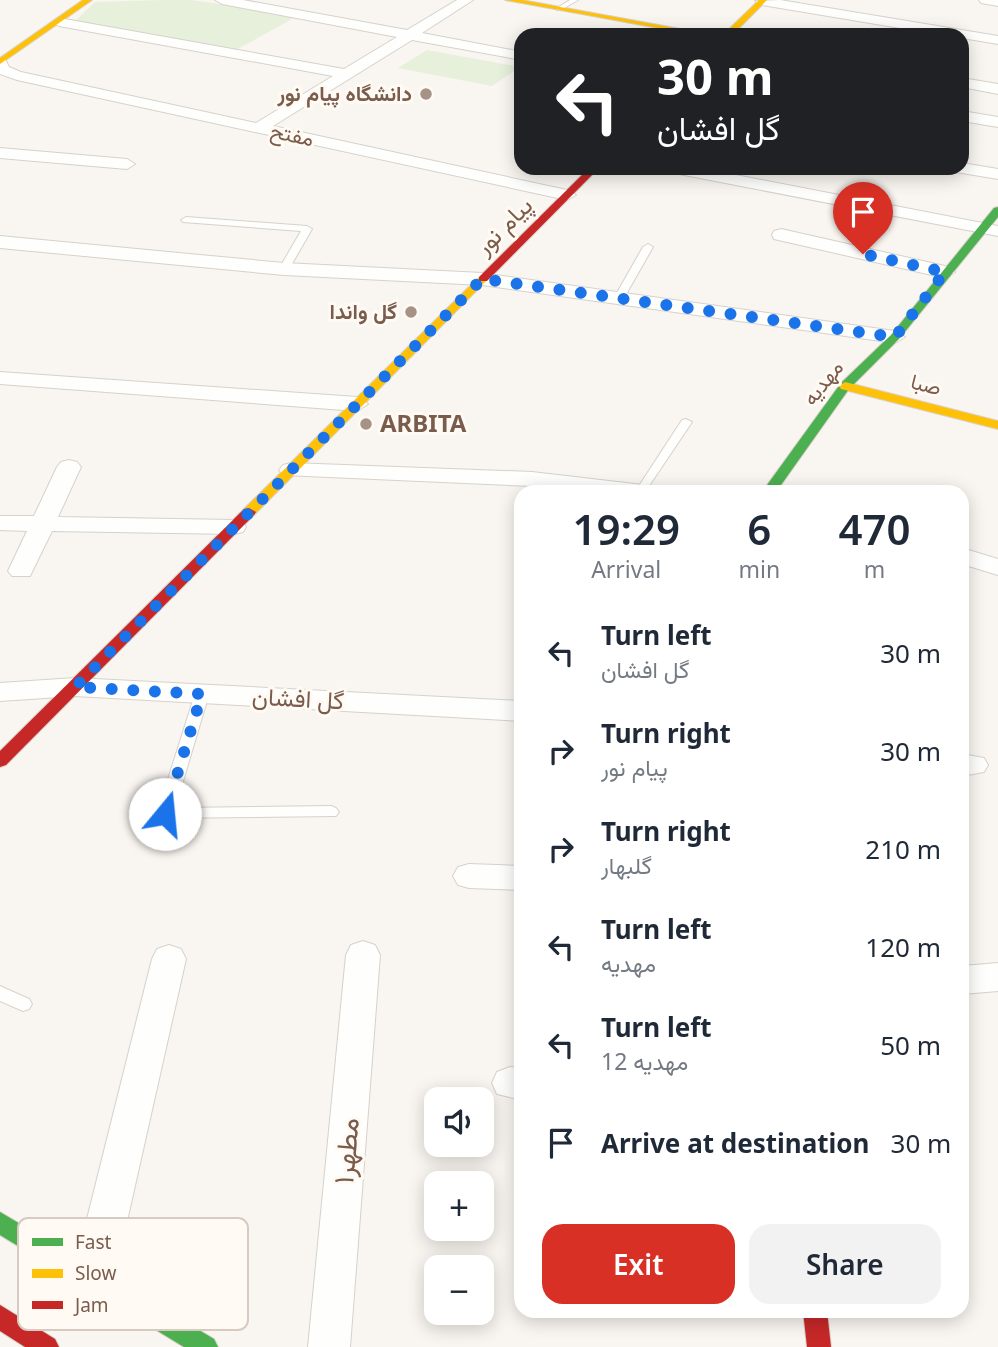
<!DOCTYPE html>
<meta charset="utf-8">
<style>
body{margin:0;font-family:"Noto Sans",Vazirmatn,sans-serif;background:#f2f2f3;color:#1f2937;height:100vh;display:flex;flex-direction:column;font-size:26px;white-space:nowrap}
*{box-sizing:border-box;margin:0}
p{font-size:23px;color:#747a83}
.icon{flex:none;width:38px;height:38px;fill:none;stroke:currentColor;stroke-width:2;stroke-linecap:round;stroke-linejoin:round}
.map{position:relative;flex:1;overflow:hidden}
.sheet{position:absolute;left:514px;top:485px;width:455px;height:833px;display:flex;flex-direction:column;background:#fff;border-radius:21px;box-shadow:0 4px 18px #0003}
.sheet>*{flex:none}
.banner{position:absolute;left:514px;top:28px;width:455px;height:147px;border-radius:21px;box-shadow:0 4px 18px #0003;background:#202124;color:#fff;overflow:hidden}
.tools{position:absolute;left:424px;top:1087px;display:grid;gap:14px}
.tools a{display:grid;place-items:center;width:70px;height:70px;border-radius:14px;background:#fff;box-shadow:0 4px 18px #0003;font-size:35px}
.pin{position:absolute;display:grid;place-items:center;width:60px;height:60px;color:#fff;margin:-72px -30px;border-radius:50% 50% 50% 0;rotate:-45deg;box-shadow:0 0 7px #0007}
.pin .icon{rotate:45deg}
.me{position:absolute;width:77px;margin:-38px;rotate:17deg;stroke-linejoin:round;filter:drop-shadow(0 0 5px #0008)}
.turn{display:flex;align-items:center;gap:24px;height:147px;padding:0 28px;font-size:32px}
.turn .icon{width:91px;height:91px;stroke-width:2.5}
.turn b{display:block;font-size:49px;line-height:60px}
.eta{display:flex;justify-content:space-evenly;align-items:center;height:119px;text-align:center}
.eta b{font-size:42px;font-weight:600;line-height:49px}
.cta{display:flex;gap:14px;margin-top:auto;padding:14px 28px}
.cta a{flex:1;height:80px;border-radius:21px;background:#d93025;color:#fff;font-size:28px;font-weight:600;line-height:80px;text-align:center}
.cta a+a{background:#f2f2f3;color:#1f2937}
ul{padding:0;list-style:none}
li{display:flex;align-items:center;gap:21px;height:98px;padding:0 28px}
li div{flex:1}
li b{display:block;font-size:26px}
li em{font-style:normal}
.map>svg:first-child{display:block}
</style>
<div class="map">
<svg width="998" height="1347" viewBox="0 0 998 1347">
<rect width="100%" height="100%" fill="#f9f5f0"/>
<g fill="#e7f0db">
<path d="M162 0H191L299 15 236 50 75 21 95 2Z"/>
<path d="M427 50 520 67 492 86 398 68Z"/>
</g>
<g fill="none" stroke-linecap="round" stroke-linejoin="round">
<defs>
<g id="lane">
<path d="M570 0H578L561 10H557V8Z"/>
<path d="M186 217 307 226 312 229 289 269 284 272 279 269 301 231 183 222 181 220Z"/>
<path d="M648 244 653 247 624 298 616 300 614 298 643 247Z"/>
<path d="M686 419 692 422 645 492H635L682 420Z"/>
<path d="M202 689 209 694 175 808 331 806 336 808 339 812 336 816 160 818 157 814 195 694Z"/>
<path d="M0 986 29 999 32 1004 29 1009 23 1011 0 1001Z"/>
</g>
<g id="street">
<path d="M215 0H243L407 30 457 0H473L422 33 522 52V60L412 40 273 126 567 190 576 195 567 200 17 80 0 74V58L5 59 9 67 21 72 256 123 333 76 59 26 52 22 59 18 344 69 397 37 222 4Z"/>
<path d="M780 0 998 36V44L962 38V35H942L762 5 755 1Z"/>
<path d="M979 0H998V6L981 3Z"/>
<path d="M962 78 998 84V94L962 87Z"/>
<path d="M962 111 998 117V127L962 121Z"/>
<path d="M0 148 127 159 135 164 127 169 0 158Z"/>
<path d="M962 163 998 169V179L956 172 954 168H962Z"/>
<path d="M666 168H700L998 226V236L674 173Z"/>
<path d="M781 229 945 266 955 272 945 278 774 239 772 235 774 231Z"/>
<path d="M0 236 284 263 482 273 895 331 905 337 895 343 482 285 284 275 0 248Z"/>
<path d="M0 372 357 397 368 404 357 411 0 384Z"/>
<path d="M69 460 77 462 81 467 58 517 234 520 243 522 246 527 243 532 234 534 52 531 30 576H12L8 571 27 531 0 530V516H34L57 467 61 462Z"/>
<path d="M291 463 532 472 643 485 651 487 655 492H580L532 486 283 475 279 470 283 465Z"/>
<path d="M962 548 998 559V575L962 564Z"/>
<path d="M75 678 522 701V721L75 696 0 701V683Z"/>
<path d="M962 754 984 758 988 765 984 772 962 776Z"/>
<path d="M469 864 522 866V890L469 888 458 885 453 876 458 867Z"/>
<path d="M363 941 375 945 380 955 350 1347H308L346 955 351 945Z"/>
<path d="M169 945 181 949 186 959 114 1279 108 1293 93 1299 78 1293 72 1279 152 959 157 949Z"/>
<path d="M998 963V991L962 994V966Z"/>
<path d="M510 1067 522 1068V1100L497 1094 492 1083 497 1072Z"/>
</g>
<g id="fast">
<path d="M998 207V217L899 339 849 389 776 492H762L841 383 891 335 994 208Z"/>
<path d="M0 1212 214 1339 218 1347H184L0 1235Z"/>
</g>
<g id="slow">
<path d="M83 0H92L0 64V58Z"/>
<path d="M505 0H522L713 35H696Z"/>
<path d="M759 0H767L732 35H723Z"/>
<path d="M479 277 488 279 254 515H244L242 512 244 509Z"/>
<path d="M845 382 998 421V429L841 389 839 386Z"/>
</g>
<g id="jam">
<path d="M589 168H599L487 281H479V277Z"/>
<path d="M249 508 256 512 254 515 6 765 0 767V751L244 509Z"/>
<path d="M0 1305 55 1339 59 1347H25L0 1331Z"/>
<path d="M803 1311H827L831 1347H807Z"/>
</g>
</defs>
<use href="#lane" stroke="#d7d1cb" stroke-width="2"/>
<use href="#street" stroke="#d7d1cb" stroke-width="2"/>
<use href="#fast" stroke="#d9d2cb" stroke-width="2"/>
<use href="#slow" stroke="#d9d2cb" stroke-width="2"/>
<use href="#jam" stroke="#d9d2cb" stroke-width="2"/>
<use href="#lane" fill="#fefefd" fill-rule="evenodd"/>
<use href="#street" fill="#fefefd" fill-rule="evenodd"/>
<use href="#fast" fill="#4caf50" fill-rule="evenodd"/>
<use href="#slow" fill="#ffc107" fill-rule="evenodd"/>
<use href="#jam" fill="#c62828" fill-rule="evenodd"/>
</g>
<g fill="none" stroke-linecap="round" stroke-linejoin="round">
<path stroke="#1a73e8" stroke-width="12" stroke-dasharray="0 21.6" d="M165 814 202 694 75 687 482 279 895 337 945 272 863 254"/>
</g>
<g fill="#a69286" stroke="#fffaf3" stroke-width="2.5">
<circle cx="426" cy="94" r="7"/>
<circle cx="411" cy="312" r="7"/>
<circle cx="366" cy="424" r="7"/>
</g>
<g text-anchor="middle" stroke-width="6" stroke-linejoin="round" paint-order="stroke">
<g font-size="21" font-weight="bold" fill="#7a5c4d" stroke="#fffaf3" text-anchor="end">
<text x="412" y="101">دانشگاه پیام نور</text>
<text x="397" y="319">گل واندا</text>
</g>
<g font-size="21" fill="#7a5c4d" stroke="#fffaf3">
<text transform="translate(292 135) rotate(12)" y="7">مفتح</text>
<text transform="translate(823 383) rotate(-51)" y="7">مهدیه</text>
<text transform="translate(926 385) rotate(14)" y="7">صبا</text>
</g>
<g font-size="24" fill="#7a5c4d" stroke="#fffaf3">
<text transform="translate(504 226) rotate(-45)" y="8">پیام نور</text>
<text transform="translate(298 699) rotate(3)" y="8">گل افشان</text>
</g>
<g font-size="24" font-weight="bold" fill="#7a5c4d" stroke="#fffaf3" text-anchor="start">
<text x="380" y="432">ARBITA</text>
</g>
<g font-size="28" fill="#7a5c4d" stroke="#fffaf3">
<text transform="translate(346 1151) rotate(-85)" y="10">مطهر۱</text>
</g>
</g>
<rect x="18" y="1218" width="230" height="112" rx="10" fill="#fffaf3" stroke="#d7cbc1" stroke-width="2"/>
<rect x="32" y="1238" width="31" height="8" fill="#4caf50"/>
<rect x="32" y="1269" width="31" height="9" fill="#ffc107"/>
<rect x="32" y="1301" width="31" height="8" fill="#c62828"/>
<g font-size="19" fill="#7a5c4d">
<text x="75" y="1249">Fast</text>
<text x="75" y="1280">Slow</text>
<text x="75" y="1312">Jam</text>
</g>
</svg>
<div class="tools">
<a><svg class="icon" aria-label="sound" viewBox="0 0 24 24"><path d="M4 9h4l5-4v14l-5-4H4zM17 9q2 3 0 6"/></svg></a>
<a>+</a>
<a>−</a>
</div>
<div class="pin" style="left:863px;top:254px;background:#d93025"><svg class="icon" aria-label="arrive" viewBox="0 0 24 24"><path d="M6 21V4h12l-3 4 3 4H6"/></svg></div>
<svg class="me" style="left:165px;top:814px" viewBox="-20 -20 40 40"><circle r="19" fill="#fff"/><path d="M0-13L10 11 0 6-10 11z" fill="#1a73e8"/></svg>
<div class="banner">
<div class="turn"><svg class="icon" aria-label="left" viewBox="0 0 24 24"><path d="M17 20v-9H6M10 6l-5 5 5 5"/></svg><div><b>30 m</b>گل افشان</div></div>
</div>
<section class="sheet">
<div class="eta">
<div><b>19:29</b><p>Arrival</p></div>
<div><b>6</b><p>min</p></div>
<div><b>470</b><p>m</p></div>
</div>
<ul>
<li><svg class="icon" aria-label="left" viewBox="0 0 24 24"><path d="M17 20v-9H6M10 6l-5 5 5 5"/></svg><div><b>Turn left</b><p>گل افشان</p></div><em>30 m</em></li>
<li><svg class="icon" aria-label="right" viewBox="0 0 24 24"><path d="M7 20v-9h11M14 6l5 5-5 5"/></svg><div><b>Turn right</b><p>پیام نور</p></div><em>30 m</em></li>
<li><svg class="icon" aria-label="right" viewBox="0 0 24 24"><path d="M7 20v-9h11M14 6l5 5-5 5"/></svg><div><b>Turn right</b><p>گلبهار</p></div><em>210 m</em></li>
<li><svg class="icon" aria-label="left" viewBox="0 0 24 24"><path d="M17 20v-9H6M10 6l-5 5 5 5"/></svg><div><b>Turn left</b><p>مهدیه</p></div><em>120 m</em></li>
<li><svg class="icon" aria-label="left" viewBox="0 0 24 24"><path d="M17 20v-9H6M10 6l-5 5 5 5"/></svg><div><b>Turn left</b><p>مهدیه 12</p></div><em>50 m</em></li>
<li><svg class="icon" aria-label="arrive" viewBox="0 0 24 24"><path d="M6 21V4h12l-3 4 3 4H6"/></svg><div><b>Arrive at destination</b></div><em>30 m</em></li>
</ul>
<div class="cta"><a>Exit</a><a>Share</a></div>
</section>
</div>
